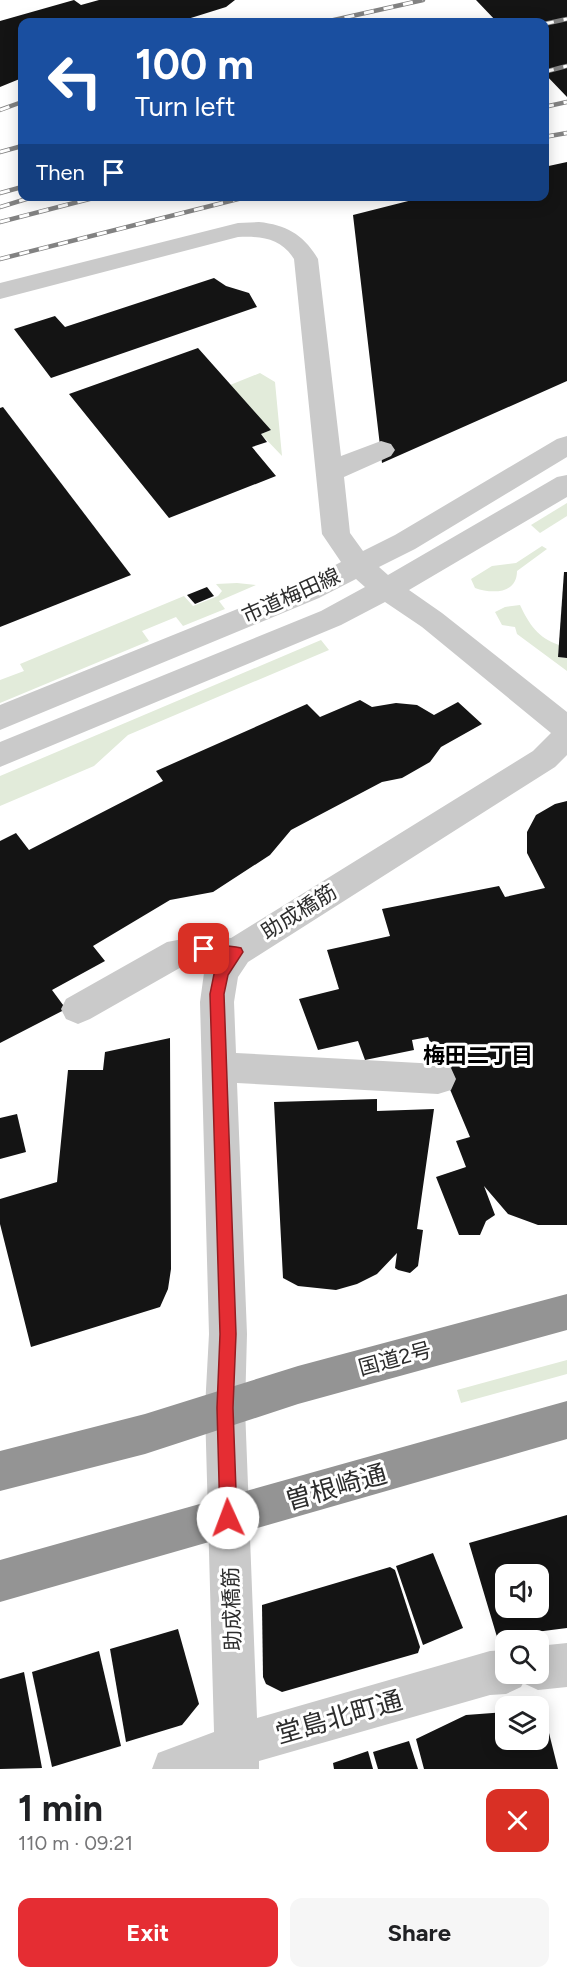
<!DOCTYPE html>
<meta charset="utf-8">
<style>
body{margin:0;font-family:Figtree,"Noto Sans JP",sans-serif;background:#f6f6f6;color:#202124;height:100vh;display:flex;flex-direction:column;font-size:22px;white-space:nowrap}
*{box-sizing:border-box;margin:0}
p{font-size:20px;color:#757577}
.icon{flex:none;width:33px;height:33px;fill:none;stroke:currentColor;stroke-width:2;stroke-linecap:round;stroke-linejoin:round}
.map{position:relative;height:1769px;overflow:hidden}
.panel{display:flex;flex-direction:column;background:#fff;flex:1}
.panel>*{flex:none}
.hud{position:absolute;left:18px;top:18px;width:531px;height:183px;border-radius:12px;box-shadow:0 3px 15px #0003;background:#1a4fa0;color:#fff;overflow:hidden}
.controls{position:absolute;left:495px;top:1564px;display:grid;gap:12px}
.controls a{display:grid;place-items:center;width:54px;height:54px;border-radius:12px;background:#fff;box-shadow:0 3px 15px #0003;font-size:30px}
.pin{position:absolute;display:grid;place-items:center;width:51px;height:51px;color:#fff;margin:-26px;border-radius:12px;box-shadow:0 3px 9px #0006}
.me{position:absolute;width:66px;margin:-33px;rotate:358deg;stroke-linejoin:round;filter:drop-shadow(0 0 4px #0008)}
.turn{display:flex;align-items:center;gap:21px;height:126px;padding:0 18px;font-size:27px}
.turn .icon{width:78px;height:78px;stroke-width:2.5}
.turn b{display:block;font-size:42px;line-height:51px}
.then{display:flex;align-items:center;height:57px;padding:0 18px;background:#0003;gap:12px;font-size:22px}
.round{display:grid;place-items:center;flex:none;width:63px;height:63px;border-radius:12px;background:#f6f6f6}
.headline{display:flex;align-items:center;justify-content:space-between;height:102px;padding:0 18px}
h1{font-size:36px;font-weight:700;line-height:45px}
.primary-button{display:flex;gap:12px;margin-top:auto;padding:12px 18px}
.primary-button a{flex:1;height:69px;border-radius:12px;background:#e52d33;color:#fff;font-size:24px;font-weight:700;line-height:69px;text-align:center}
.primary-button a+a{background:#f6f6f6;color:#202124}
.map>svg:first-child{display:block}
</style>
<div class="map">
<svg width="567" height="1769" viewBox="0 0 567 1769">
<rect width="100%" height="100%" fill="#fff"/>
<g fill="#e2ebda">
<path d="M260 373 275 382 282 456 261 434 271 430 230 385Z"/>
<path d="M567 503V516L540 533 531 525Z"/>
<path d="M542 546 547 549 517 571C517 594 492 594 475 588L471 579 492 566 516 563Z"/>
<path d="M237 583 256 585 219 601 225 609 183 626 176 617 142 631 149 641 0 703V680L24 671 20 664 184 596 193 606 218 596 222 591 216 584Z"/>
<path d="M520 605C529 624 538 638 559 645L558 657 567 658V671L517 634 515 627 502 625 495 612 505 607Z"/>
<path d="M321 640 329 650 128 735 94 766 0 806V776Z"/>
<path d="M567 1360V1374L461 1403 457 1390Z"/>
</g>
<g fill="#141414" fill-rule="evenodd">
<path d="M74 0 81 5 99 0H235L226 7 178 22H22V78L0 87V21Z"/>
<path d="M476 0H567V97L544 73V22H497Z"/>
<path d="M567 162V381L382 463 353 215 428 196H544V167Z"/>
<path d="M214 278 226 286 249 293 257 307 51 378 14 329 55 316 65 327Z"/>
<path d="M198 348 271 430 261 434 267 442 252 447 276 476 169 518 69 394Z"/>
<path d="M3 407 131 575 0 627V408Z"/>
<path d="M564 572H567V658L558 657Z"/>
<path d="M207 587 214 596 195 604 187 595Z"/>
<path d="M360 700 372 707 396 703 417 705 434 715 458 702 482 724 441 747 430 762 402 778 382 782 291 830 270 855 213 892 170 900 93 946 105 961 52 990 66 1009 0 1043V841L16 833 29 850 163 781 156 771 307 704 320 717Z"/>
<path d="M567 801V1225H538L508 1214 484 1186 495 1215 486 1221 480 1235H459L436 1177 466 1167 456 1141 470 1137 428 1037 412 1040 414 1050 365 1060 358 1041 318 1050 299 999 339 989 327 950 390 936 382 909 499 886 505 897 545 888 527 853V832L536 815 555 804Z"/>
<path d="M170 1038 171 1269 168 1289 160 1307 31 1347 0 1224V1199L57 1182 68 1070H103L105 1052Z"/>
<path d="M377 1099V1111L434 1109 417 1229 423 1230 418 1266 410 1273 398 1270 395 1268 397 1253 377 1274 357 1284 336 1290 298 1286 283 1278 274 1102Z"/>
<path d="M17 1114 26 1152 0 1159V1118Z"/>
<path d="M567 1515V1628L497 1637 469 1543ZM506 1575H538V1608H506Z"/>
<path d="M433 1553 463 1628 423 1645 396 1566Z"/>
<path d="M390 1567 395 1570 420 1647 418 1653 282 1692 266 1684 263 1677 262 1605Z"/>
<path d="M178 1629 199 1704 182 1725 126 1742 110 1649Z"/>
<path d="M99 1651 121 1746 52 1767 32 1672Z"/>
<path d="M24 1672 42 1768 0 1769V1679Z"/>
<path d="M538 1709H543L558 1769H424L416 1739 466 1715 506 1712V1740H538Z"/>
<path d="M409 1741 418 1769H378L373 1752Z"/>
<path d="M368 1751 373 1769H334L333 1763Z"/>
</g>
<g fill="none" stroke-linecap="round" stroke-linejoin="round">
<path fill="#cacaca" fill-rule="evenodd" d="M259 222C287 225 304 235 318 259L341 456 381 441 391 444 395 450 391 456 344 477 350 533 363 551 395 535 557 439 567 436V457L415 549 379 567 388 575 557 477 567 475V497L409 590 442 613 567 712V755L555 767 248 962 238 977 234 1002 236 1053 438 1064 451 1068 456 1079 451 1090 438 1094 237 1083 247 1334 245 1408 257 1718 490 1651 506 1650V1674H538V1646L567 1643V1687L538 1690 523 1683 521 1687 506 1694 490 1695 259 1761V1769H152L158 1753 214 1732 205 1408 209 1334 200 1002 204 973 209 963 185 965 90 1019 78 1024 66 1019 61 1009 66 999 167 942 204 935 231 938 533 751 551 733 422 627 385 602 341 625 0 767V742L321 611 365 587 356 579 319 598 0 730V705L299 584 341 562 322 534 294 259C281 238 261 236 238 237L0 299V283L238 223Z"/>
<g fill="#949494" fill-rule="evenodd">
<path d="M567 1294V1330L298 1404 145 1454 0 1491V1451L145 1414 298 1366Z"/>
<path d="M567 1401V1439L0 1602V1560Z"/>
</g>
<defs>
<g id="rail">
<path d="M325 22 423 0"/>
<path d="M544 24 567 19"/>
<path d="M544 72 567 66"/>
<path d="M544 107 567 102"/>
<path d="M0 110 22 102"/>
<path d="M544 137 567 133"/>
<path d="M0 152 22 146"/>
<path d="M0 193 22 187"/>
<path d="M0 207 36 196"/>
<path d="M0 222 101 196"/>
<path d="M0 259 250 196"/>
</g>
</defs>
<use href="#rail" stroke="#828282" stroke-width="4.5"/>
<use href="#rail" stroke="#fff" stroke-width="3" stroke-dasharray="10" stroke-linecap="butt"/>
</g>
<path fill="#e52d33" stroke="#951d21" stroke-width="1.5" d="M204 943 236 947 241 948 243 952 228 975 224 994 236 1334 233 1408 237 1518 234 1524 228 1526 222 1524 220 1518 217 1408 220 1334 210 994 214 974 225 957 200 953 197 949 200 945Z"/>
<g text-anchor="middle" stroke-width="6" stroke-linejoin="round" paint-order="stroke">
<g font-size="21" fill="#2d2d2d" stroke="#fff">
<text transform="translate(291 596) rotate(-24)" y="7">市道梅田線</text>
<text transform="translate(299 912) rotate(-32)" y="7">助成橋筋</text>
<text transform="translate(395 1359) rotate(-15)" y="7">国道2号</text>
<text transform="translate(232 1609) rotate(-92)" y="7">助成橋筋</text>
</g>
<g font-size="22" font-weight="bold" fill="#000" stroke="#fff">
<text x="478" y="1063">梅田二丁目</text>
</g>
<g font-size="26" fill="#2d2d2d" stroke="#fff">
<text transform="translate(336 1487) rotate(-16)" y="9">曽根崎通</text>
<text transform="translate(339 1717) rotate(-16)" y="9">堂島北町通</text>
</g>
</g>
</svg>
<div class="controls">
<a><svg class="icon" aria-label="sound" viewBox="0 0 24 24"><path d="M4 9h4l5-4v14l-5-4H4zM17 9q2 3 0 6"/></svg></a>
<a><svg class="icon" aria-label="search" viewBox="0 0 24 24"><circle cx="10" cy="10" r="6"/><path d="M15 15l6 6"/></svg></a>
<a><svg class="icon" aria-label="layers" viewBox="0 0 24 24"><path d="M12 4l9 5-9 5-9-5zM3 14l9 5 9-5"/></svg></a>
</div>
<div class="pin" style="left:204px;top:949px;background:#d93025"><svg class="icon" aria-label="arrive" viewBox="0 0 24 24"><path d="M6 21V4h12l-3 4 3 4H6"/></svg></div>
<svg class="me" style="left:228px;top:1518px" viewBox="-20 -20 40 40"><circle r="19" fill="#fff"/><path d="M0-13L10 11 0 6-10 11z" fill="#e52d33"/></svg>
<div class="hud">
<div class="turn"><svg class="icon" aria-label="left" viewBox="0 0 24 24"><path d="M17 20v-9H6M10 6l-5 5 5 5"/></svg><div><b>100 m</b>Turn left</div></div>
<div class="then">Then<svg class="icon" aria-label="arrive" viewBox="0 0 24 24"><path d="M6 21V4h12l-3 4 3 4H6"/></svg></div>
</div>
</div>
<section class="panel">
<div class="headline"><div><h1>1 min</h1><p>110 m · 09:21</p></div><a class="round" style="background:#d93025;color:#fff"><svg class="icon" aria-label="close" viewBox="0 0 24 24"><path d="M6 6l12 12M18 6L6 18"/></svg></a></div>
<div class="primary-button"><a>Exit</a><a>Share</a></div>
</section>
